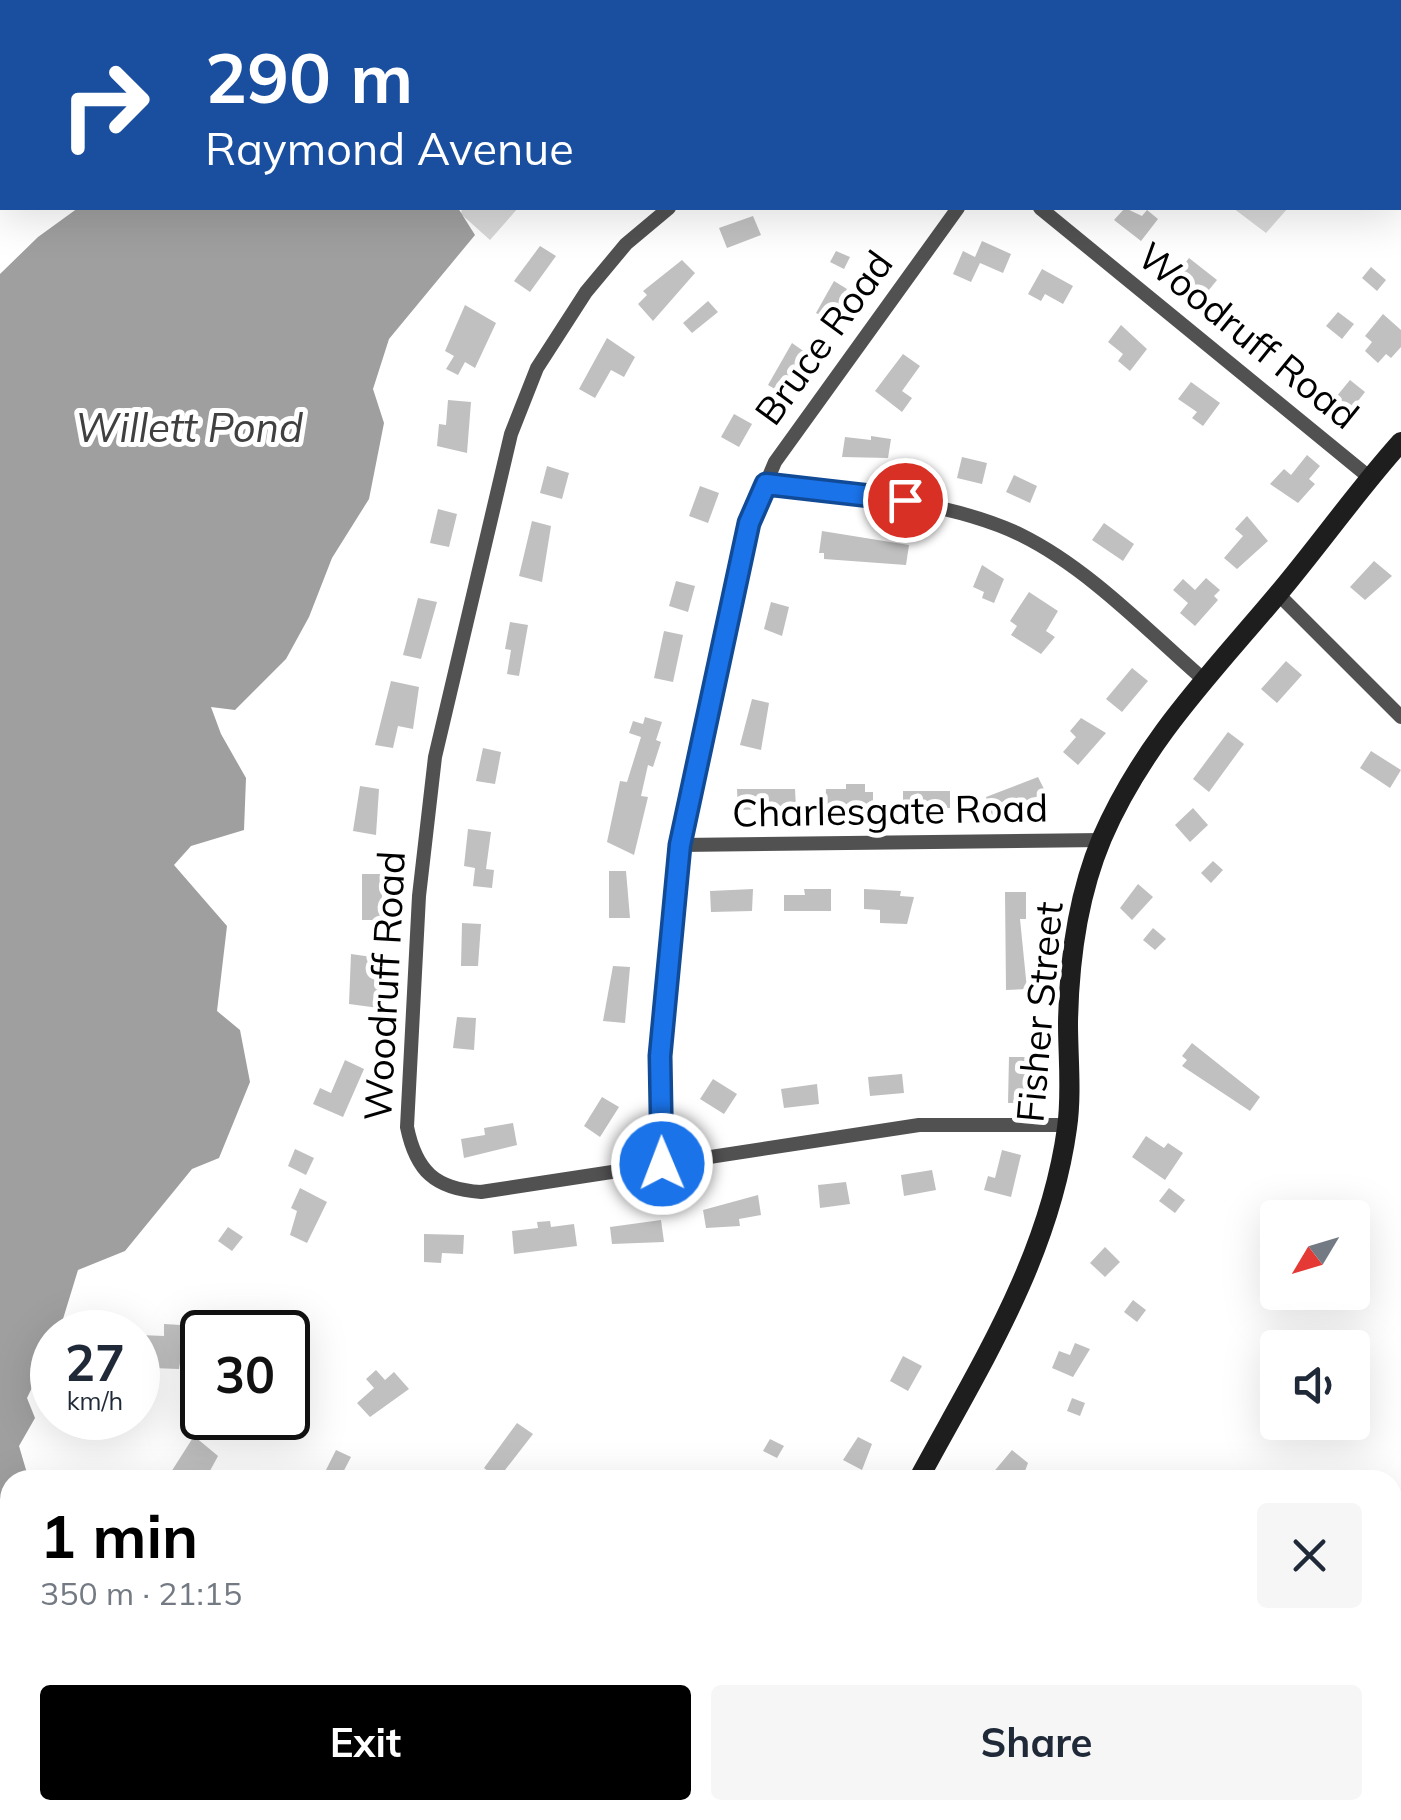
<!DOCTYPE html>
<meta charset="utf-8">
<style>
body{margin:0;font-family:Mulish,sans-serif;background:#f6f6f7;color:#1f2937;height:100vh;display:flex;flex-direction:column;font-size:38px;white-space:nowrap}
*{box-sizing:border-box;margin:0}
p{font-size:32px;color:#747a83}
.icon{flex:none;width:55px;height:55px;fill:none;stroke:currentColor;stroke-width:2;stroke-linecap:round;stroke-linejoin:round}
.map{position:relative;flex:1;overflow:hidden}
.details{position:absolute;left:0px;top:1470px;width:1402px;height:350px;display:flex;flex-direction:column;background:#fff;border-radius:30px 30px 0 0;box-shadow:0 10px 40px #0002}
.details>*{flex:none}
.hud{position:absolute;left:0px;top:0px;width:1402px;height:210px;box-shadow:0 10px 40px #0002;background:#1a4fa0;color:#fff;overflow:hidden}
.needle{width:65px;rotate:232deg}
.fabs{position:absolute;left:1260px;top:1200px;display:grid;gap:20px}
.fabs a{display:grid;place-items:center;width:110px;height:110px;border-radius:10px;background:#fff;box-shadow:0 10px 40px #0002;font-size:50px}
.speed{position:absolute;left:30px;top:1310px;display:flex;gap:20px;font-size:50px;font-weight:700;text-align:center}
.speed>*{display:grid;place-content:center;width:130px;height:130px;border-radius:50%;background:#fff;box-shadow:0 10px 40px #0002;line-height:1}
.speed small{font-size:25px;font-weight:400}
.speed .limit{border:5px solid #111;border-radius:15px;background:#fff;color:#111}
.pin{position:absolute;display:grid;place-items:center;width:85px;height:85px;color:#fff;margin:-42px;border:5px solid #fff;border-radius:50%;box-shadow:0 2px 10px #0007}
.me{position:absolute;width:110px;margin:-55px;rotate:359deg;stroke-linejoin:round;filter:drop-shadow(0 0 8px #0008)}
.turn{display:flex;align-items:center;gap:35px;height:210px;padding:0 40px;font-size:45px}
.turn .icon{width:130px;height:130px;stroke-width:2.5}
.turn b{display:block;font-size:70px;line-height:85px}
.round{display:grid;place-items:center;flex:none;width:105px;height:105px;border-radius:10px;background:#f6f6f7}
.overview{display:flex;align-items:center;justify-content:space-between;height:170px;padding:0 40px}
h1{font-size:60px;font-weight:700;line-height:75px;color:#000}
.primary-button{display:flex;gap:20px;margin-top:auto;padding:20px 40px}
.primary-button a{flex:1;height:115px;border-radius:10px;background:#000;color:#fff;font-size:40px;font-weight:700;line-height:115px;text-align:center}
.primary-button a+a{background:#f6f6f7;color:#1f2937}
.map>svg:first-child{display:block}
</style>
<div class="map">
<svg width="1401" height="1820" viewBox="0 0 1401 1820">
<rect width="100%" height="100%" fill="#fff"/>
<g fill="#d8d8d8">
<path d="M0 0H1012L1013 2H2V117Z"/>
<path d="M462 208H518L490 240 461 214Z"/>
<path d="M1233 208H1288L1266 233Z"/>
</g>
<path fill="#9f9f9f" d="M78 208H458L475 235 389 339 373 389 384 423 369 499 332 558 309 617 286 659 235 710 211 707 221 734 246 778 244 830 191 846 174 865 227 926 217 1011 240 1030 250 1082 219 1158 192 1169 125 1251 78 1270 59 1332H52V1346L27 1398 35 1418 19 1446 29 1480H10V1517L0 1546V274L38 237Z"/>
<g fill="#c0c0c0">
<path d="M1125 208 1142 216 1147 210 1158 219 1141 241 1114 220Z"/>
<path d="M753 216 761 235 727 248 719 228Z"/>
<path d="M982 241 1011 254 1003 273 980 263 971 282 953 274 963 251 975 257Z"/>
<path d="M540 246 556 256 530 292 514 281Z"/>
<path d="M836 251 850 257 844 269 830 262Z"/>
<path d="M1189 258 1217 280 1204 296 1177 274Z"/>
<path d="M682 260 695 273 653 321 638 304 647 295 643 291Z"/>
<path d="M1371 267 1386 280 1377 291 1362 278Z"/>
<path d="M1042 269 1073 286 1063 304 1045 294 1041 301 1028 294Z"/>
<path d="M834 281 847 289 843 296 848 299 834 323 816 313Z"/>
<path d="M708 301 718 312 692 333 683 323Z"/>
<path d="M465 305 496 323 475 368 465 362 458 375 446 369 454 356 445 351Z"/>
<path d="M1338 312 1354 324 1342 339 1326 326Z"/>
<path d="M1383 314 1401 330V347L1391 358 1386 354 1378 363 1365 351 1372 342 1365 336Z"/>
<path d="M1121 325 1147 349 1130 371 1118 361 1123 354 1108 342Z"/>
<path d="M607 338 635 357 624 377 611 370 595 398 579 389Z"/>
<path d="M792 343 809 355 780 392 768 385Z"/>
<path d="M903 354 920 366 902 391 912 398 902 412 875 391Z"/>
<path d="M1350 380 1365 392 1351 410 1336 397Z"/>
<path d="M1191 382 1220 403 1203 426 1192 418 1197 412 1178 399Z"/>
<path d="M448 400 471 402 467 453 437 446 439 424 446 425Z"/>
<path d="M734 414 752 424 739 447 721 437Z"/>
<path d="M871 436 891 439 888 458 842 457 845 437 871 440Z"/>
<path d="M1307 455 1320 466 1309 479 1315 484 1298 503 1270 484 1284 469 1291 475Z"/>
<path d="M962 457 987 463 982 484 957 478Z"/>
<path d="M547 466 569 473 562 499 540 493Z"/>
<path d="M1014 475 1037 486 1030 503 1006 492Z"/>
<path d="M700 486 719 493 708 523 689 516Z"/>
<path d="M438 509 457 514 449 547 430 543Z"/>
<path d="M1247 516 1268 541 1237 569 1224 558 1243 536 1235 529Z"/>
<path d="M532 521 551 526 542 582 519 576Z"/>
<path d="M1104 523 1134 544 1123 561 1092 540Z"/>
<path d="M822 531 909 545 906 565 824 559V553H819Z"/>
<path d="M1374 561 1392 576 1365 600 1350 587Z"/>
<path d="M982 565 1004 579 994 603 982 598 984 592 973 587Z"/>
<path d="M1206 578 1220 590 1214 596 1218 600 1195 626 1180 613 1188 603 1173 590 1183 579 1195 590Z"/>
<path d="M676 581 695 586 688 612 669 606Z"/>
<path d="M1029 592 1058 611 1046 631 1055 637 1041 654 1011 635 1017 626 1010 621Z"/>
<path d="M418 598 437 602 421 659 403 655Z"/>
<path d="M771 602 789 607 782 636 764 629Z"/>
<path d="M510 622 528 625 519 676 507 674 511 650 505 649Z"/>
<path d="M664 631 683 635 673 682 654 678Z"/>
<path d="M1286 661 1302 675 1277 703 1261 689Z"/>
<path d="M1132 668 1148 681 1122 712 1106 699Z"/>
<path d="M391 681 419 687 413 729 398 726 393 748 375 745Z"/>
<path d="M752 699 769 703 761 750 740 745Z"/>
<path d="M645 717 662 722 656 740 661 742 653 767 648 765 641 796 648 797 634 855 607 842 620 781 627 782 641 737 629 733 633 721 643 724Z"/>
<path d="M1081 718 1106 733 1078 765 1063 752 1076 737 1070 731Z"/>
<path d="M1228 732 1244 744 1209 792 1193 779Z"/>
<path d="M483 748 501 752 495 784 476 781Z"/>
<path d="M1371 751 1401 770 1390 788 1360 768Z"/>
<path d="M1038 777 1046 793 992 815 986 797Z"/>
<path d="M846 784H865V792H873V812L825 808 826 789H846Z"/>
<path d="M360 786 379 789 376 835 353 831Z"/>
<path d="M737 789H795L796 808 738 810Z"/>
<path d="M903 791H950V808L903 810Z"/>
<path d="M1193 808 1208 825 1190 842 1175 825Z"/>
<path d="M468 829 491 832 486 869 494 870 492 888 473 886 475 868 464 866Z"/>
<path d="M1213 861 1223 870 1211 883 1201 873Z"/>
<path d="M609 871H626L630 918H609Z"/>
<rect x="362" y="874" width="20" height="46"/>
<path d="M1138 884 1153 897 1132 920 1120 908Z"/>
<path d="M753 889 752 911 711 912 710 891Z"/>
<path d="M804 889H831V911H784V895H805Z"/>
<path d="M864 889 901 891 900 896 914 897 907 924 880 923V910L864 909Z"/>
<path d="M1005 892H1026V919H1020L1027 989 1006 990Z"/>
<path d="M462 923 481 924 478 966H461Z"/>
<path d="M1153 928 1166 939 1155 950 1143 940Z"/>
<path d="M351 954 379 958 375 986 382 987 379 1008 349 1004Z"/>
<path d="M613 966 630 967 625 1023 603 1021Z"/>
<path d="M457 1017 476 1018 474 1050 453 1048Z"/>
<path d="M1192 1043 1260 1097 1250 1111 1182 1066 1187 1060 1182 1056Z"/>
<path d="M1009 1057H1029V1103H1008Z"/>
<path d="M345 1060 364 1069 343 1117 313 1104 320 1088 331 1093Z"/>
<path d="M902 1074 904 1093 870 1096 868 1077Z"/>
<path d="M713 1079 737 1094 724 1114 700 1099Z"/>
<path d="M817 1084 819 1104 784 1108 781 1089Z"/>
<path d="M602 1097 619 1107 600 1137 584 1126Z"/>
<path d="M513 1123 517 1145 464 1158 461 1139 485 1135 484 1128Z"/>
<path d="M1146 1136 1164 1148 1168 1143 1183 1153 1165 1180 1132 1157Z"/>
<path d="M295 1149 314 1158 306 1175 288 1166Z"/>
<path d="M1002 1150 1021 1155 1011 1197 984 1190 988 1176 995 1178Z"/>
<path d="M932 1170 936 1190 904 1196 901 1175Z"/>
<path d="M846 1182 850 1204 820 1208 818 1185Z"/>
<path d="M300 1188 327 1202 307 1243 290 1235 297 1211 291 1208Z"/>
<path d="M1169 1188 1185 1200 1175 1213 1159 1201Z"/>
<path d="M758 1195 761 1215 739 1219 740 1226 706 1228 703 1210Z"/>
<path d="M661 1220 664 1242 612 1244 610 1227Z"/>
<path d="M550 1221 551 1227 574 1224 577 1246 514 1254 512 1231 538 1228 537 1222Z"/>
<path d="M228 1227 243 1237 232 1251 218 1241Z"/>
<path d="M424 1234 464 1235 463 1254 442 1253 441 1263 424 1262Z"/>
<path d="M1105 1247 1120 1262 1105 1277 1090 1263Z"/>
<path d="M1133 1300 1146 1310 1137 1322 1124 1312Z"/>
<path d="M187 1315 206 1316V1332L184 1336 179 1369 152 1368V1353L140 1348V1335L164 1336V1324L181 1325Z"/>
<path d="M1075 1343 1090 1349 1073 1377 1052 1368 1059 1351 1070 1355Z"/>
<path d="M903 1356 922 1366 908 1391 890 1381Z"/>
<path d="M376 1370 385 1380 394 1372 409 1389 370 1417 357 1403 374 1388 366 1379Z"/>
<path d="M1072 1398 1085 1403 1080 1416 1067 1411Z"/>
<path d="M517 1423 533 1434 498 1479 484 1468Z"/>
<path d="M194 1436 218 1456 205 1480H166Z"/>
<path d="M858 1437 872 1444 862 1470 843 1460Z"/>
<path d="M770 1439 784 1446 777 1458 763 1451Z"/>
<path d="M336 1450 351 1457 339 1480H321Z"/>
<path d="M1012 1450 1028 1463 1025 1471 1017 1480H997L991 1475Z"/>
</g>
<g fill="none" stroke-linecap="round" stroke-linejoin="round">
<g stroke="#515151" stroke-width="14">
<path d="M669 208 626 244 586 292 537 368 511 434 435 757 419 896 407 1127C416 1171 435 1189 481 1192L919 1125H1068"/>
<path d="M1040 208 1369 477"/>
<path d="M766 484C845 493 949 500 1021 535 1088 568 1147 630 1202 678"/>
<path d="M1278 594 1401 717"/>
<path d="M680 845 1102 840"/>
<path d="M662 1163 660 1055 680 845 749 523 775 462 958 208"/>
<path d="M0 1631 10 1618"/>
<path d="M527 1810 545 1820"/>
<path d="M1208 1810 1217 1820"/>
</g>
<g stroke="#1e1e1e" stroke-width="20">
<path d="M918 1480C979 1367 1049 1259 1067 1128 1072 1094 1068 1057 1068 1023 1069 961 1078 895 1102 838 1144 741 1211 674 1278 594 1320 544 1357 491 1401 442"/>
<path d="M720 1820 727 1810"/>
</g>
</g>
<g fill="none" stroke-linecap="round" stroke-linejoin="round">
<defs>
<path id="route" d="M662 1164 660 1056 680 845 749 523 766 484 905 500"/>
</defs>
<use href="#route" stroke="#114b97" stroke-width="25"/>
<use href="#route" stroke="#1a73e8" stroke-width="18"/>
</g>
<g text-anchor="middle" stroke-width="10" stroke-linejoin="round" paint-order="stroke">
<g font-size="38" fill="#000" stroke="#fff">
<text transform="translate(1248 336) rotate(39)" y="13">Woodruff Road</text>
<text transform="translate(824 338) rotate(-54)" y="13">Bruce Road</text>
<text transform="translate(890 811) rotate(-1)" y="13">Charlesgate Road</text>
<text transform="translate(385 986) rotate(-87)" y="13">Woodruff Road</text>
<text transform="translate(1040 1012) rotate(-85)" y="13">Fisher Street</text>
</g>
<g font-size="40" font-style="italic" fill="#404040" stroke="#fff">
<text x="189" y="442">Willett Pond</text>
</g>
</g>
</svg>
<div class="fabs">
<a><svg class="needle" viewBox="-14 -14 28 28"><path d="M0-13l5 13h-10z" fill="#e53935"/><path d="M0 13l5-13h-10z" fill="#747a83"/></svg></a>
<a><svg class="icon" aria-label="sound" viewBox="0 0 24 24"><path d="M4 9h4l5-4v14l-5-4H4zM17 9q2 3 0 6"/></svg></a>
</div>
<div class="speed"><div>27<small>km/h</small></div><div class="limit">30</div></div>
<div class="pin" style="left:905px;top:500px;background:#d93025"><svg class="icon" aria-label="arrive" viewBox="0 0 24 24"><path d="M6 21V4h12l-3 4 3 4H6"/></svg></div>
<svg class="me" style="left:662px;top:1164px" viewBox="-20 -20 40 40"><circle r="17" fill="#1a73e8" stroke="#fff" stroke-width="3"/><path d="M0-11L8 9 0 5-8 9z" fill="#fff"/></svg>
<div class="hud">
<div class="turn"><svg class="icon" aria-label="right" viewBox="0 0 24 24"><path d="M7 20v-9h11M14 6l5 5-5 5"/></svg><div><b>290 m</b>Raymond Avenue</div></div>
</div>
<section class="details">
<div class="overview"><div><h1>1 min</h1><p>350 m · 21:15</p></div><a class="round"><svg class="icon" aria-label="close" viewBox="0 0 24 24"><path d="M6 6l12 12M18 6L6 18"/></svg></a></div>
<div class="primary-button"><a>Exit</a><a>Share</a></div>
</section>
</div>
